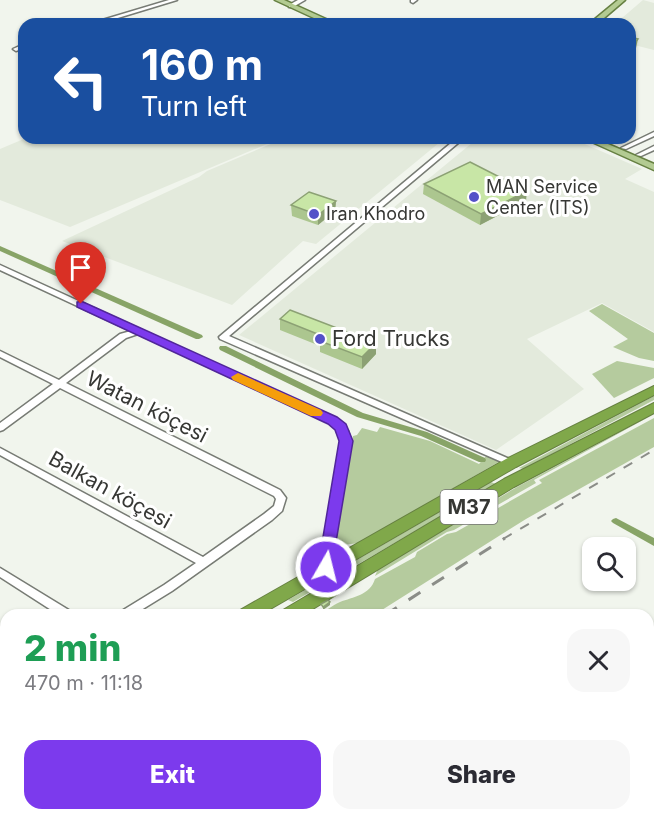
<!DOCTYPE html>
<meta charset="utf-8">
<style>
body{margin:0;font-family:Inter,sans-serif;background:#f7f7f7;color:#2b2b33;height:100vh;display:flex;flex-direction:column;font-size:22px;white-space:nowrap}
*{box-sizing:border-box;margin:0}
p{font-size:20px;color:#7c7c81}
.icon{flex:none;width:33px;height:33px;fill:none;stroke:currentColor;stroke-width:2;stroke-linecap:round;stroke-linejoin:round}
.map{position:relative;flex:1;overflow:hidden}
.details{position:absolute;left:0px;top:609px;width:654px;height:212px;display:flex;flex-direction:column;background:#fff;border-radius:18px 18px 0 0;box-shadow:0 2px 4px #0004}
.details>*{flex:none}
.banner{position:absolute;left:18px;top:18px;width:618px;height:126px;border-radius:18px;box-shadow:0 2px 4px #0004;background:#1a4fa0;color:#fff;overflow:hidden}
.controls{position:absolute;left:582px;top:537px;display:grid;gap:12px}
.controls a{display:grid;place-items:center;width:54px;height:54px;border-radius:12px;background:#fff;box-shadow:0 2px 4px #0004;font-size:30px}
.pin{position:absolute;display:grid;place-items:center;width:51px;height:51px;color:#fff;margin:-62px -26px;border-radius:50% 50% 50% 0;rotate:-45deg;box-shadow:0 0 6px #0007}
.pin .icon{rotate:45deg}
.me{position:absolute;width:66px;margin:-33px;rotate:8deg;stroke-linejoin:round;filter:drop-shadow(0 0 4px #0008)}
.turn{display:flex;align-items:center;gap:21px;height:126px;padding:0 24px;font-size:27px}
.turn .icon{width:78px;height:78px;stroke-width:2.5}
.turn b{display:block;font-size:42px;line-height:51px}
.round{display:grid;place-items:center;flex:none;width:63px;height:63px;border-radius:18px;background:#f7f7f7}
.overview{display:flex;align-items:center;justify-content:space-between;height:102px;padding:0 24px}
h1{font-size:36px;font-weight:800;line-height:45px;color:#1e9e55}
.primary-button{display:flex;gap:12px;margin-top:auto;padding:12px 24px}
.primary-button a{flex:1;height:69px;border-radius:18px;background:#7c3aed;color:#fff;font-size:24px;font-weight:800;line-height:69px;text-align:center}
.primary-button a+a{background:#f7f7f7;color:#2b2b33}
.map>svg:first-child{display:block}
</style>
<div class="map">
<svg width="654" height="820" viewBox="0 0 654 820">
<rect width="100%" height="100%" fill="#f1f5ed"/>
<g fill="#e3eadc">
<path d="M643 0 654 3V50L630 44V24H615Z"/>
<path d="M26 138H281L70 227 0 200V149Z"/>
<path d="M285 138H445L316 244 303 241 232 305 62 241 199 177 207 171Z"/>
<path d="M478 138H571L642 169 625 179 654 192V332L602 303 527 339 584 389 496 450 239 335Z"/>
</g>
<g fill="#b5cb9e">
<path d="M602 304 654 333V361L639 358 613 347 628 339 589 311Z"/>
<path d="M617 361 654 368V378L614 398 592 374Z"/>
<path d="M654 396V400L523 469 519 468Z"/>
<path d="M654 414 534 480 536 483 454 530 447 532 375 576 378 569 517 487Z"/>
<path d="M654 418V447L526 519 374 615H319C325 611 333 605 340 602 353 597 370 595 375 579L415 557 417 552 447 534 456 532 542 483 539 480Z"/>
<path d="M380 427 430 441 479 464 487 455 502 460 359 543 343 545 337 537 353 436 357 435 362 428 377 432Z"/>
<path d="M491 482 496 484 293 602 288 600Z"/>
</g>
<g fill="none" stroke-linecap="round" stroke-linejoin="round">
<g fill="#88a467" fill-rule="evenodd">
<path d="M0 246 202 335 203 337 199 339H196L0 251Z"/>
<path d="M220 346H226L363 413 427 432 485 458 486 460 485 462H479L421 436 357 417 220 350 219 348Z"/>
<path d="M616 518 654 538V546L613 523 611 521 613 519Z"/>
</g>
<defs>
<g id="minor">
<path d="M169 0H177L98 24H89Z"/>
<path d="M298 0H305L293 7H289V5Z"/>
<path d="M411 0H417L413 3 411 2Z"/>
<path d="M24 44V48L16 51 13 49Z"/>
<path d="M654 132V136L626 149 621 148Z"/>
<path d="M457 138H464L229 336 514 461 516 463 514 465 511 466 220 339 219 337Z"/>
<path d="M654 146V150L641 156 636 155Z"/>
<path d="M0 265 340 421 348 431 351 441 330 570 326 571 322 570 321 567 341 441 339 432 334 425 138 334 126 338 66 383 280 490 286 498 282 511 272 520 172 591 133 615H119L120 612 164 585 196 563 0 455V448L203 557 264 514 274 506 276 499 274 496 60 388 3 430 0 431V423L53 384 0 357V351L59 380 120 334 131 331 0 270Z"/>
<path d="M0 568 72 612 73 615H59L0 577Z"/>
<path d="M6 686V697L0 700V689Z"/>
</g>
<g id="major">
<path d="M275 0H284L337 24H327Z"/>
<path d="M618 0H625L597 24H589Z"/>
<path d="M583 138H594L654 164V170Z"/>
</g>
<g id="highway">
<path d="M654 386V395L516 467 260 615H238L240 610 506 459Z"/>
<path d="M654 403V413L514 487 303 615H281L283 610 504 479Z"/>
<path d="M6 754V773L0 776V757Z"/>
<path d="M6 784V804L0 806V786Z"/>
</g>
</defs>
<use href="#minor" stroke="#777b74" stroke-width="3"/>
<use href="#major" stroke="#668042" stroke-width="3"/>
<use href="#highway" stroke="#668042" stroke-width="2"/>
<use href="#minor" fill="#fff" fill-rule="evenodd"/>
<use href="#major" fill="#b3cb92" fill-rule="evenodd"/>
<use href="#highway" fill="#80a84a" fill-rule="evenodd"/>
<path stroke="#8b8d88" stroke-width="2" stroke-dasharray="10 10" stroke-linecap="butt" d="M503 539 654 450"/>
<g stroke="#8b8d88" stroke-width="3" stroke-dasharray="14 14" stroke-linecap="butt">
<path d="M385 615 505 538"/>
<path d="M88 820 96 814"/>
</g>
</g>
<g fill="#acc68f">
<path d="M630 37 636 48 630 55Z"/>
<path d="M424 184 526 201 480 225 423 194Z"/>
<path d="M336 201 335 211 318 225 292 216 291 205Z"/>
<path d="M280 319 376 354 362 369 320 352V346L280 330Z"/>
</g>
<g fill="#8ca174">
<path d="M638 39 636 48 630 55 632 46Z"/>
<path d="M527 191 526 201 480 225 481 214Z"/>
<path d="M336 201 335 211 318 225V215Z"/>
<path d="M376 343V354L362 369V357Z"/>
<path d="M330 602V605L323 610V607Z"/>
</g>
<g fill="#c8e6a6" stroke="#8ca174" stroke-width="1.5">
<path d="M630 37 638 39 632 46 630 45Z"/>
<path d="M470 162 527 191 481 214 424 184Z"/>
<path d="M309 192 336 201 318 215 291 205Z"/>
<path d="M290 310 376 343 362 357 320 341 325 337 280 319Z"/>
<path d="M328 600 330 602 323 607 321 604Z"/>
</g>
<path fill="#7c3aed" stroke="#51269a" stroke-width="1.5" d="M81 301 337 417 346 424 353 441 331 572 326 574 320 572 318 567 339 441 335 430 328 424 77 307V302Z"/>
<path fill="#f59e0b" d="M238 373 321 410 323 413 321 416H311L233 380 231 377Z"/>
<g fill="#5451c8" stroke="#fff" stroke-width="2">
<circle cx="474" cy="197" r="6"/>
<circle cx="314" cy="214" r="6"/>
<circle cx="320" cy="339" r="6"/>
</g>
<g text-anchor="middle" stroke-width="6" stroke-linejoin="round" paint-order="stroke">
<g font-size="18" fill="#363734" stroke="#fff" text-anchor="start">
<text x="486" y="193">MAN Service<tspan x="486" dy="21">Center (ITS)</tspan></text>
<text x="326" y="220">Iran Khodro</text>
</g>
<rect fill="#fff" stroke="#727371" stroke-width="1.5" x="440.5" y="490" width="57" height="34" rx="4.5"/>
<g font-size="20" font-weight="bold" fill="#363734">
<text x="469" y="514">M37</text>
</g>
<g font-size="21" fill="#363734" stroke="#fff" text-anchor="start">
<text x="332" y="346">Ford Trucks</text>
</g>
<g font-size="21" fill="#363734" stroke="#fff">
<text transform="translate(147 407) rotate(27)" y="7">Watan köçesi</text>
<text transform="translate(110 490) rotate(29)" y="7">Balkan köçesi</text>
</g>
</g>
</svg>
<div class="controls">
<a><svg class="icon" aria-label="search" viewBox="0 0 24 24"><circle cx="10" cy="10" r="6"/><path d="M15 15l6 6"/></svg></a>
</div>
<div class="pin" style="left:81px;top:304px;background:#d93025"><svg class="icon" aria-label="arrive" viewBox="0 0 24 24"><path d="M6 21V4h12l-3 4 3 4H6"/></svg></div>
<svg class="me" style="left:326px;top:567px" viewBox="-20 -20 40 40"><circle r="17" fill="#7c3aed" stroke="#fff" stroke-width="3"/><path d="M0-11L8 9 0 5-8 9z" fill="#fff"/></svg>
<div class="banner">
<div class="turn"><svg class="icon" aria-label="left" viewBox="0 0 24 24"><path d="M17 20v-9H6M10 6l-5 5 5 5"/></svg><div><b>160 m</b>Turn left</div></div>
</div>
<section class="details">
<div class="overview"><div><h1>2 min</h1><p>470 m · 11:18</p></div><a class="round"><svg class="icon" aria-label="close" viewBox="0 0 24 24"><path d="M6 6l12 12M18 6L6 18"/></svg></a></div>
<div class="primary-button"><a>Exit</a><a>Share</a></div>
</section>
</div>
